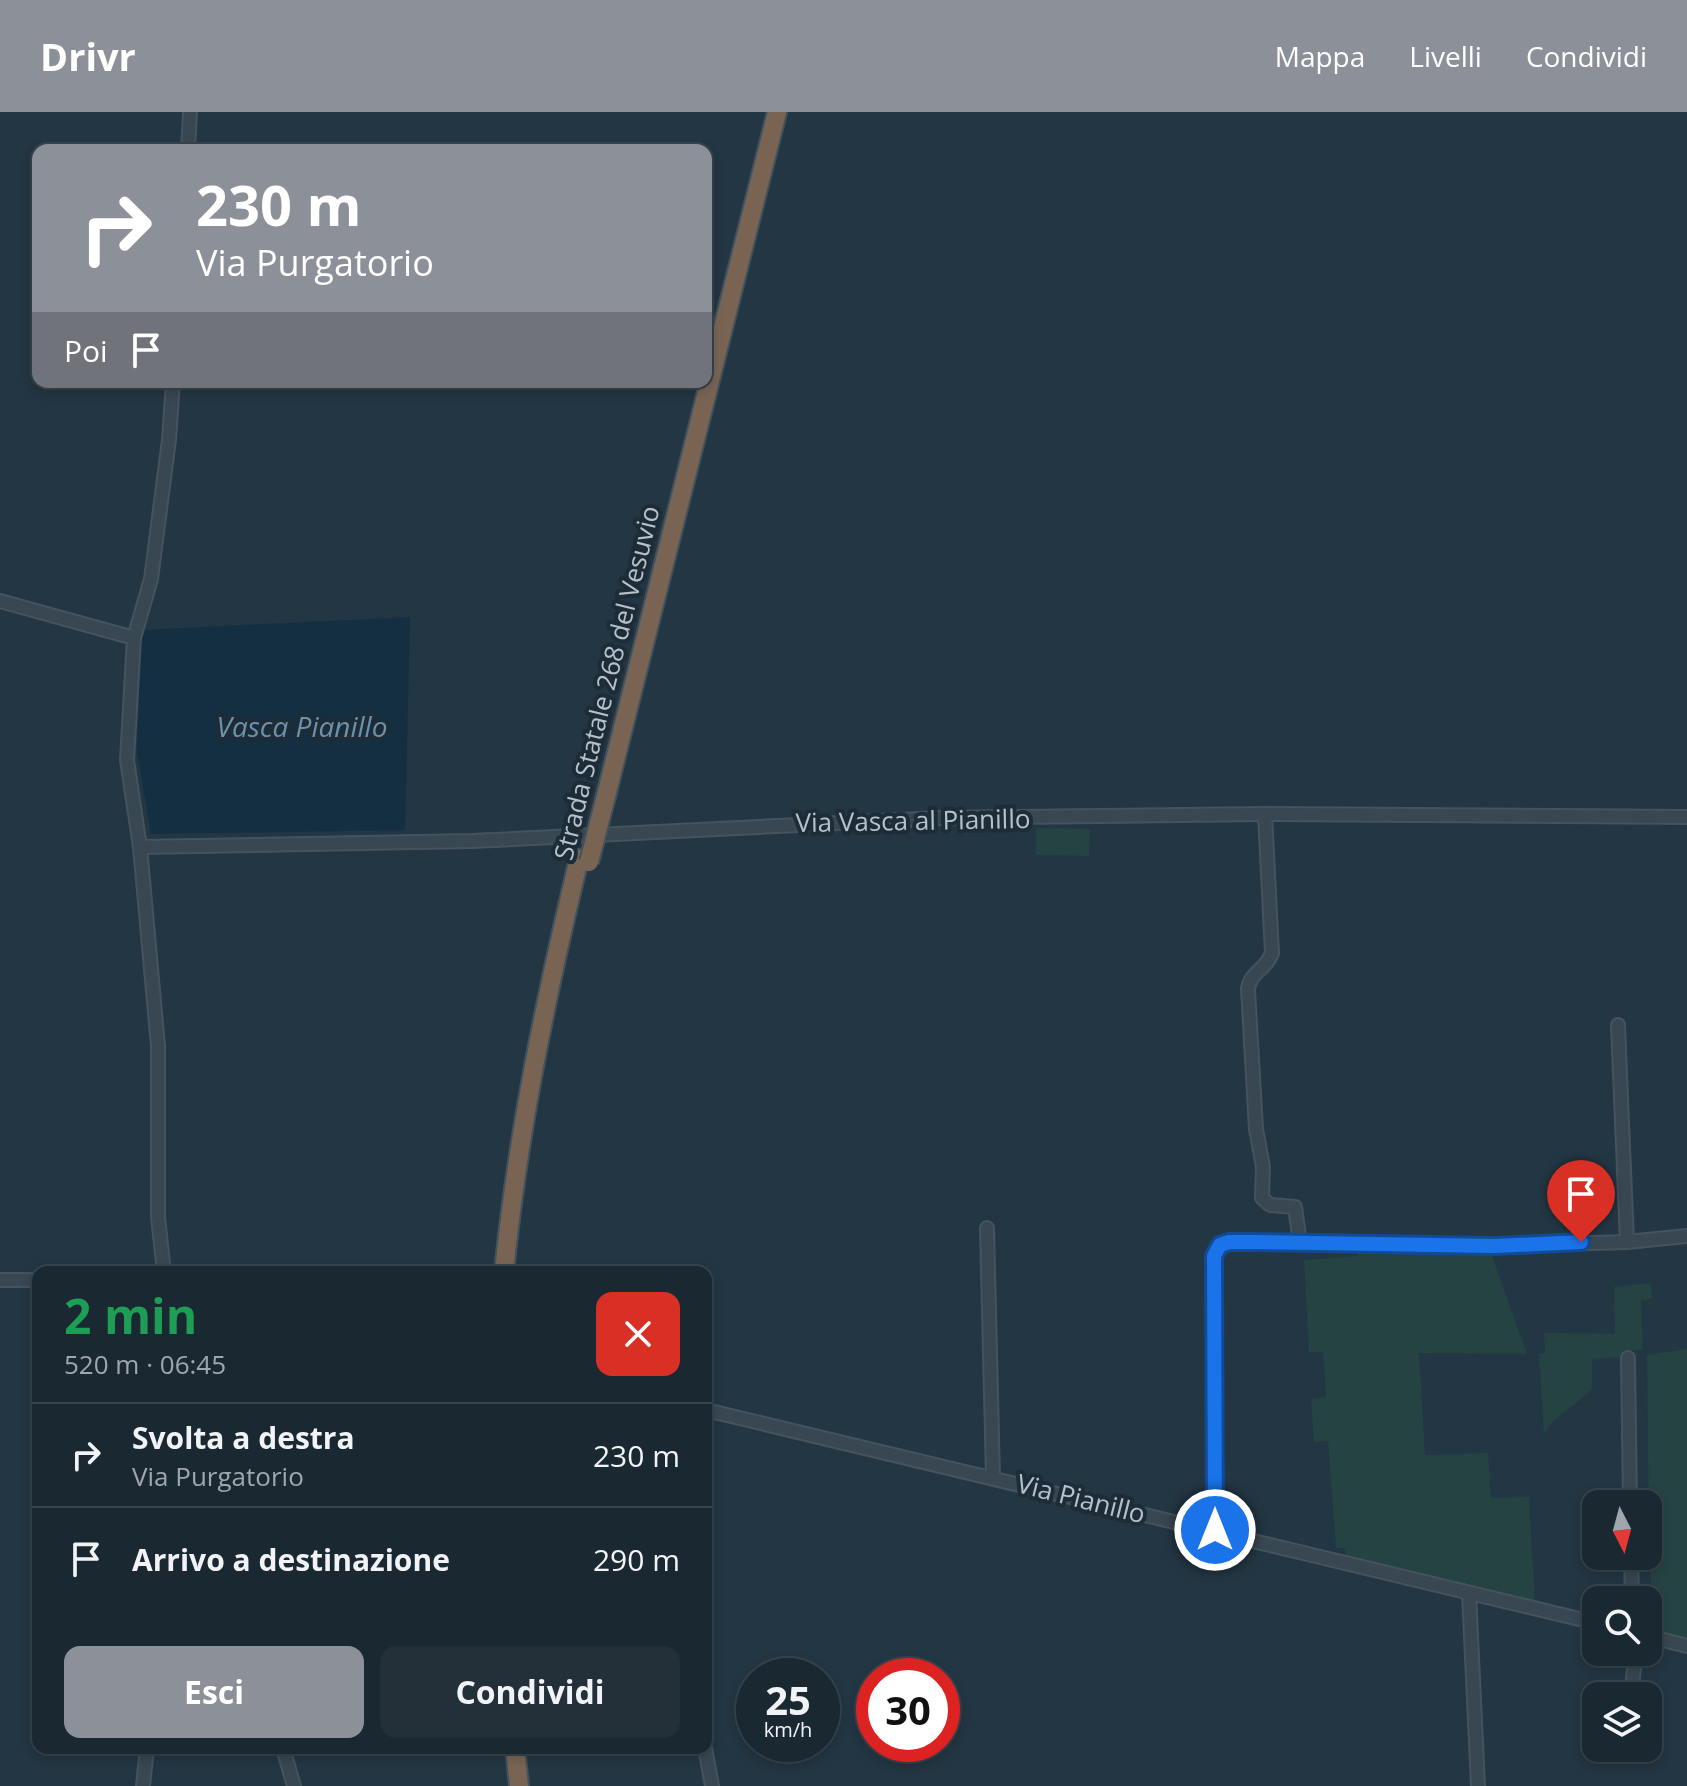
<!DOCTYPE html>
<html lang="it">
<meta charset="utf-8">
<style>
body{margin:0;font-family:"Open Sans",sans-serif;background:#23303a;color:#f1f3f6;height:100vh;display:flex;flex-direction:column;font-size:30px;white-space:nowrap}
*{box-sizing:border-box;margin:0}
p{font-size:26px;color:#9fa6ac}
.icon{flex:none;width:44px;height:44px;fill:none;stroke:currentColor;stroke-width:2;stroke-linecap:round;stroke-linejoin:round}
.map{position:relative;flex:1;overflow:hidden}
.panel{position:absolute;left:32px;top:1154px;width:680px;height:488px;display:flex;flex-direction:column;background:#1a2832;border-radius:16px;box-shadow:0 4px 12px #0003,0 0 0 2px #38444d}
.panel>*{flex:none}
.banner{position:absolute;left:32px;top:32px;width:680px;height:244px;border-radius:16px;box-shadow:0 4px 12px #0003,0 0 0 2px #38444d;background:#8c9099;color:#fff;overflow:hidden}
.needle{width:52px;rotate:174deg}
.tools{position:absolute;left:1582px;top:1378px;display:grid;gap:16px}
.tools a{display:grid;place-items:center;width:80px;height:80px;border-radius:16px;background:#1a2832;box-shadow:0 4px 12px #0003,0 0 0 2px #38444d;font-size:40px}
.speed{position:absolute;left:736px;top:1546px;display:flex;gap:16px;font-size:40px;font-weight:700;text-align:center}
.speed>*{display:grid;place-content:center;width:104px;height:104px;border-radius:50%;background:#1a2832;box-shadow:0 4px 12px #0003,0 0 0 2px #38444d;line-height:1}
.speed small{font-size:20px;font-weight:400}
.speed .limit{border:12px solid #d22;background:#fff;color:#111}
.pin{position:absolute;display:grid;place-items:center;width:68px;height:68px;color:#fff;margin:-82px -34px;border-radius:50% 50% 50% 0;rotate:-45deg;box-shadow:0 0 8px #0007}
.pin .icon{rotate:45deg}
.me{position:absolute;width:88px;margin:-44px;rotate:0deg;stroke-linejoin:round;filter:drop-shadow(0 0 6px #0008)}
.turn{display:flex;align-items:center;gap:28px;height:168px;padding:0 32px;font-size:36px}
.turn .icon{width:104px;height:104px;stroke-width:2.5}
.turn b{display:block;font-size:56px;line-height:68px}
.then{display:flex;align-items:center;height:76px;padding:0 32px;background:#0003;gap:16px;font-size:30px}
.round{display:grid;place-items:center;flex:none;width:84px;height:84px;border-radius:16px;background:#23303a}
.summary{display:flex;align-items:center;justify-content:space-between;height:136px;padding:0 32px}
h1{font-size:48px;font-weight:700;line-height:60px;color:#1e9e55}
.button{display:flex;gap:16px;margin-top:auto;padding:16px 32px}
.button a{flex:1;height:92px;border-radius:16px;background:#8c9099;color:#fff;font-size:32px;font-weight:700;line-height:92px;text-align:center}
.button a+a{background:#23303a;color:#f1f3f6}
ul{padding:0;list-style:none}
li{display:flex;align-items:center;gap:24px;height:104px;padding:0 32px;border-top:2px solid #38444d}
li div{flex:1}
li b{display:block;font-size:30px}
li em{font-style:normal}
header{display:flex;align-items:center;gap:48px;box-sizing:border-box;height:112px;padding:0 40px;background:#8c9099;color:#fff}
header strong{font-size:38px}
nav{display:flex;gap:44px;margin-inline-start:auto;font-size:28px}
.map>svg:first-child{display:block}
</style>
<header>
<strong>Drivr</strong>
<nav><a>Mappa</a><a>Livelli</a><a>Condividi</a></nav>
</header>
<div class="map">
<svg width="1687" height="1674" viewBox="0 0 1687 1674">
<rect width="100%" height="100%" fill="#233643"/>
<g fill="#254342">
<path d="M1036 716 1090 717 1089 744 1036 743Z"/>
<path d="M1360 1136 1490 1138 1527 1242 1419 1241 1425 1343 1488 1341 1491 1386 1529 1385 1535 1492 1346 1446 1345 1436H1336L1328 1329 1314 1330 1311 1287 1326 1285 1323 1240H1309L1304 1148 1358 1144Z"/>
<path d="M1651 1171 1652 1187 1641 1188 1643 1238H1625L1624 1245 1592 1247V1278L1552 1310 1544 1322 1539 1242 1545 1241 1544 1221 1615 1222 1614 1175Z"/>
<path d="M1687 1237V1529L1653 1521 1649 1423 1647 1243Z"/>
</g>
<path fill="#152f42" d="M410 505 405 718 151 722 137 639 141 518Z"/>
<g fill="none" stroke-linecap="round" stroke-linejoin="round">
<defs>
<g id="minor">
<path d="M188 38 190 0"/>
<path d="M0 489 134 526"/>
<path d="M1265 702 1272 841C1267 857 1250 860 1248 877L1256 1017 1263 1055 1262 1086 1270 1093 1295 1095 1300 1131"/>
<path d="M140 735 472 729 941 706 1265 702 1687 705"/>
<path d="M1618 913 1627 1130"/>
<path d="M987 1116 993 1365"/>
<path d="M164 1160 158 1105V934L140 735 127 648 134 526 151 467 169 328 173 270"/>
<path d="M0 1168H38"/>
<path d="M1628 1246 1630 1392"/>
<path d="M706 1298 1596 1511"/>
<path d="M1215 1418 1214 1144 1220 1133 1229 1130 1495 1134 1627 1130 1687 1124"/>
<path d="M1631 1444 1632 1488"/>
<path d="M1469 1481 1478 1674"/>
<path d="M1648 1524 1687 1534"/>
<path d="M1632 1574 1636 1540"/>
<path d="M283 1636 294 1674"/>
<path d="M705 1636 712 1674"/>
<path d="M143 1674 147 1636"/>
</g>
<g id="highway">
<path d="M606 684 777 0"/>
<path d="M504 1160C518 1020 546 884 579 747"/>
<path d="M515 1636 519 1674"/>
</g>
</defs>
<use href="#minor" stroke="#45535e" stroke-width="16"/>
<use href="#highway" stroke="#43525c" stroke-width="22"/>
<use href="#minor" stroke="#384752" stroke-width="12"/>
<use href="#highway" stroke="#796454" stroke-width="18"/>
<defs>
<path id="highway-bridge" d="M589 750 606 684"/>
</defs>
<use href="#highway-bridge" stroke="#43525c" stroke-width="22" stroke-linecap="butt"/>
<use href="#highway-bridge" stroke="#796454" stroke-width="18"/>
</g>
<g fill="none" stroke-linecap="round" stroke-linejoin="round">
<defs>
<path id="route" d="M1215 1418 1214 1144 1220 1133 1229 1130H1253L1495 1134 1581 1130"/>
</defs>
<use href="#route" stroke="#114b97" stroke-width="20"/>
<use href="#route" stroke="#1a73e8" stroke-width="14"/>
</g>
<g text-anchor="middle" stroke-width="8" stroke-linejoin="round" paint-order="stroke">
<g font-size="26" fill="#b5c2cc" stroke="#1d2c37">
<text transform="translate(607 571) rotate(-76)" y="9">Strada Statale 268 del Vesuvio</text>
<text transform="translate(913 709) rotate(-1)" y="9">Via Vasca al Pianillo</text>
<text transform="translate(1081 1387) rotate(14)" y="9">Via Pianillo</text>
</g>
<g font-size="28" font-style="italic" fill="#6b93ae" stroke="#1d2c37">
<text x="302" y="625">Vasca Pianillo</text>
</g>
</g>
</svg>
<div class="tools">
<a><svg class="needle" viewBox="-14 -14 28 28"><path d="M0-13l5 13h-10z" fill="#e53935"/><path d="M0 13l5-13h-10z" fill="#9fa6ac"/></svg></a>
<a><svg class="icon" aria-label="search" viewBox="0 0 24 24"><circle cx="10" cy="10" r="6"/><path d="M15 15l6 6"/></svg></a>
<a><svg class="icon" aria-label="layers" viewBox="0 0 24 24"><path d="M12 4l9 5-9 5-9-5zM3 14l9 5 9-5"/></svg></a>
</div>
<div class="speed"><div>25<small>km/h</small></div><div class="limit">30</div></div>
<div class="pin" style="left:1581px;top:1130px;background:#d93025"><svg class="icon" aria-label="arrive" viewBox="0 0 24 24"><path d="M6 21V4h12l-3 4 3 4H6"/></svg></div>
<svg class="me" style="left:1215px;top:1418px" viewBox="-20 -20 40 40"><circle r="17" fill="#1a73e8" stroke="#fff" stroke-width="3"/><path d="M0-11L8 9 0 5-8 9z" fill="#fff"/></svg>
<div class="banner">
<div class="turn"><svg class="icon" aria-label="right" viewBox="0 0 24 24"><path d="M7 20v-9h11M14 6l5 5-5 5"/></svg><div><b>230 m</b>Via Purgatorio</div></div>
<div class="then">Poi<svg class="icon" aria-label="arrive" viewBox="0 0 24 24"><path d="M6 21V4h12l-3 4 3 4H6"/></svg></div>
</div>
<section class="panel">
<div class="summary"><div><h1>2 min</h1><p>520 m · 06:45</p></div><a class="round" style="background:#d93025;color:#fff"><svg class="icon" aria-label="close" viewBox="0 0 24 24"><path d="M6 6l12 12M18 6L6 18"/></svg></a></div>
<ul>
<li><svg class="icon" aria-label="right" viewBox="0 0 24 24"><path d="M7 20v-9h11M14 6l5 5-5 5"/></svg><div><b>Svolta a destra</b><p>Via Purgatorio</p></div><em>230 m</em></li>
<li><svg class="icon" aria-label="arrive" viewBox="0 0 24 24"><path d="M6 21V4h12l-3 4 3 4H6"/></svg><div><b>Arrivo a destinazione</b></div><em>290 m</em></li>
</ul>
<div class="button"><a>Esci</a><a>Condividi</a></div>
</section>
</div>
